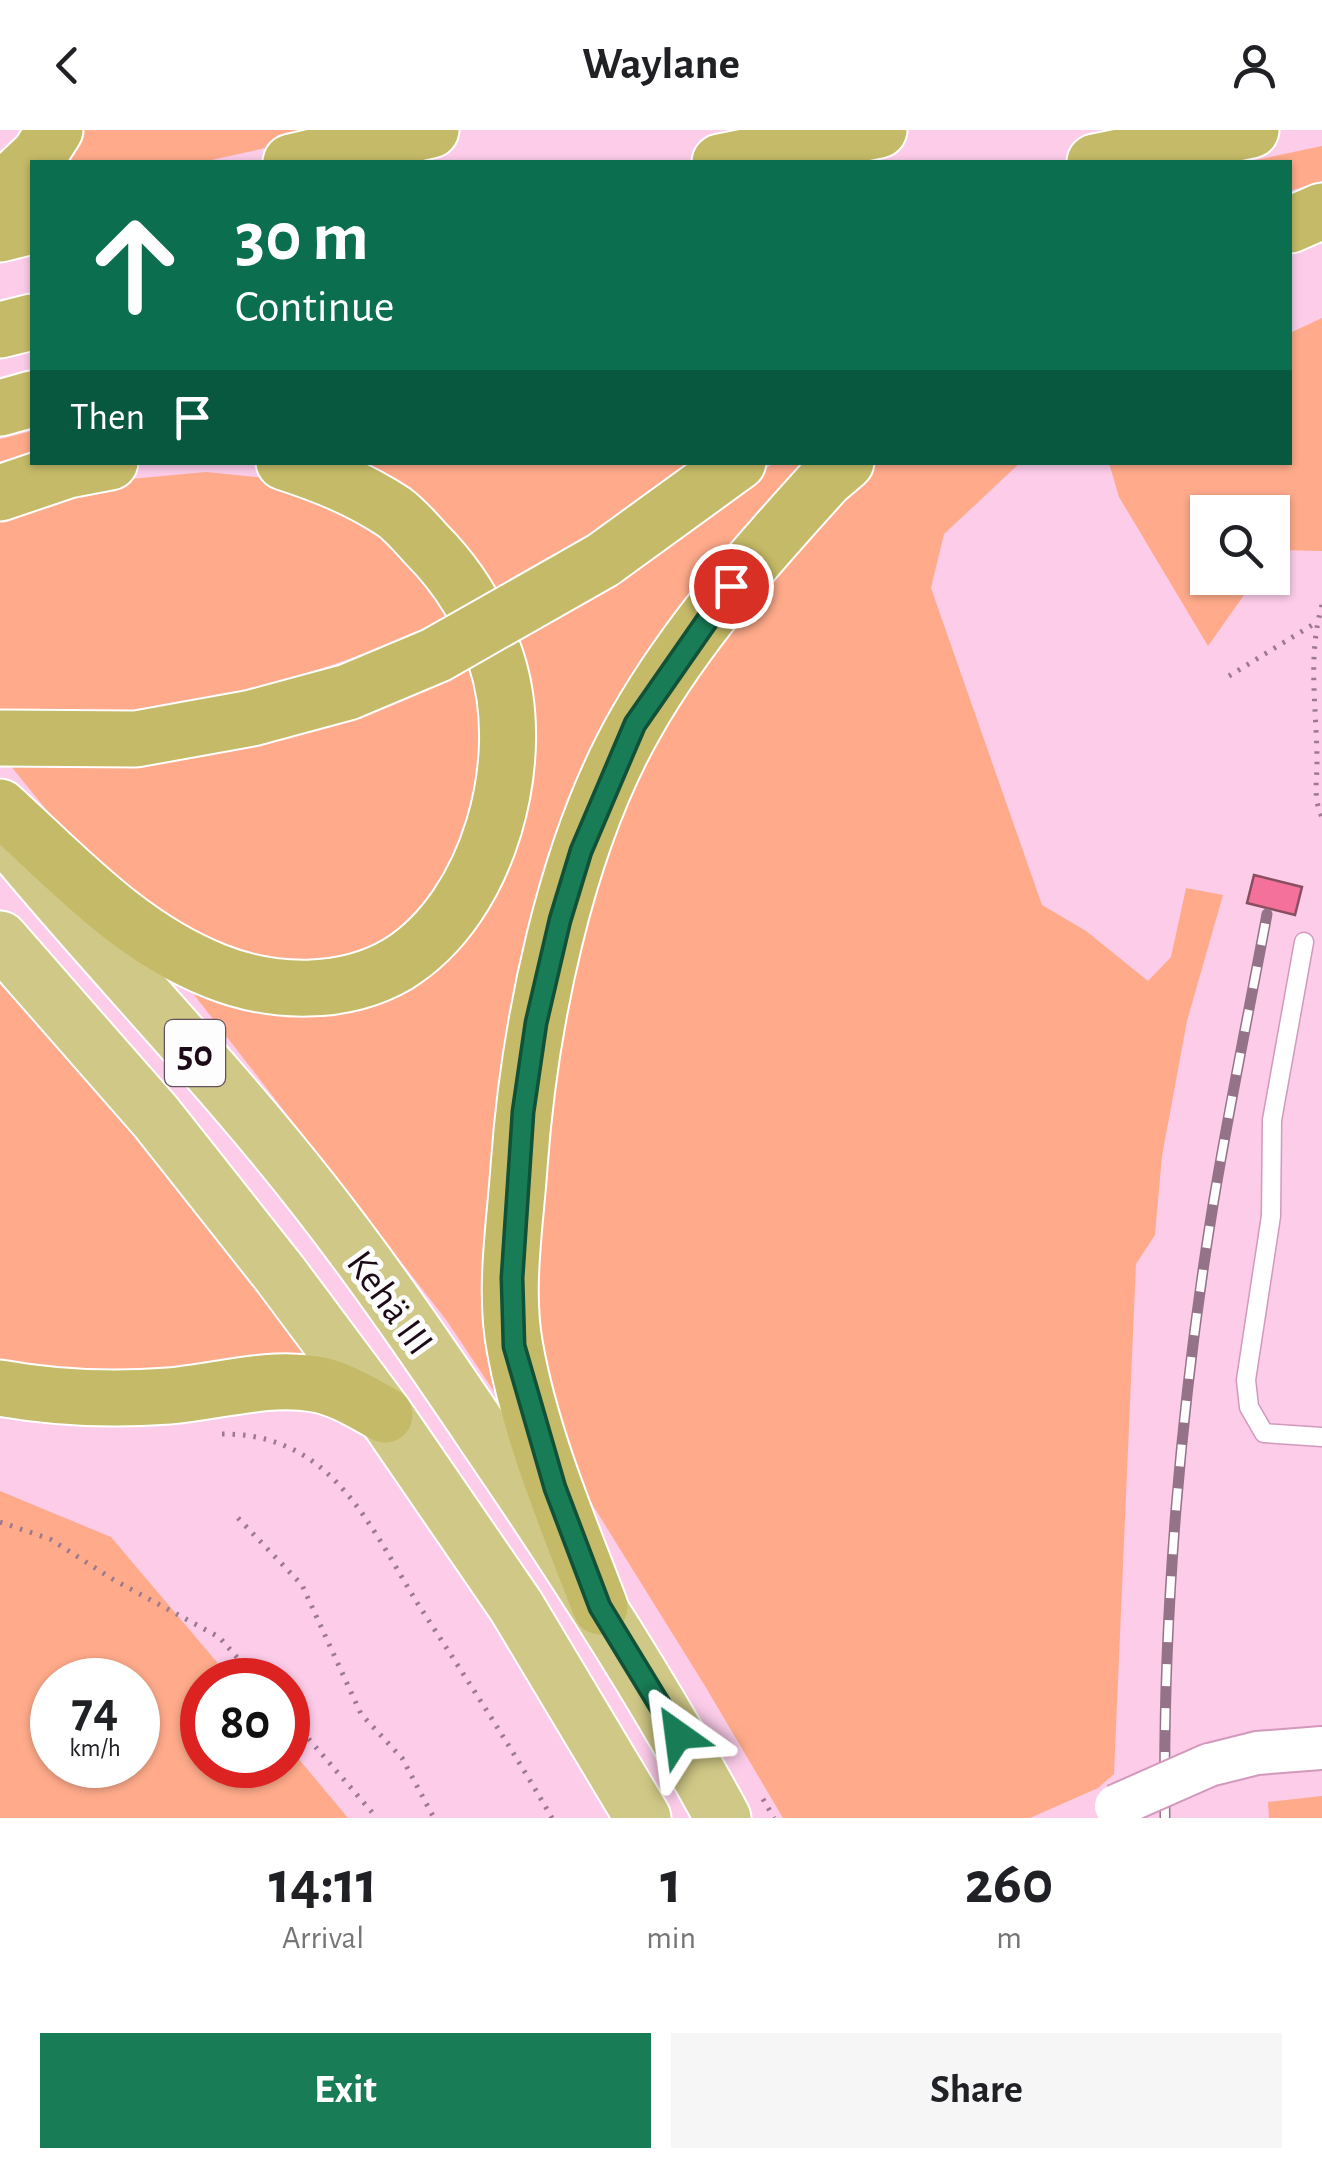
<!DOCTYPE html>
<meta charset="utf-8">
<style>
body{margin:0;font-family:"Alegreya Sans",sans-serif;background:#f6f6f6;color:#202124;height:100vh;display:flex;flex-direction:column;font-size:38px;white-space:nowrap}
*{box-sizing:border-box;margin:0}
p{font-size:32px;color:#757577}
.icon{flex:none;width:55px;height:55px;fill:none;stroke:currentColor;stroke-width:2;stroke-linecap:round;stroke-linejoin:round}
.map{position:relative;height:1688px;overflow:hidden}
.side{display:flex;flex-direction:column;background:#fff;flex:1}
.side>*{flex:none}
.hud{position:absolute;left:30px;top:30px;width:1262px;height:305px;border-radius:0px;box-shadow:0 2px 8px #0004;background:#0b6e4f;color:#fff;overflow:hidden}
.tools{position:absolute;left:1190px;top:365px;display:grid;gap:20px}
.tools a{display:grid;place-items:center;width:100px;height:100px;border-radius:0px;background:#fff;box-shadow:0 2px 8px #0004;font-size:50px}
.speed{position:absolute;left:30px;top:1528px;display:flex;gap:20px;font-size:50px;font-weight:700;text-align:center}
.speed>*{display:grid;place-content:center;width:130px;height:130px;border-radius:50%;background:#fff;box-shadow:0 2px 8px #0004;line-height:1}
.speed small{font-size:25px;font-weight:400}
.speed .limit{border:15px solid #d22;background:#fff;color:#111}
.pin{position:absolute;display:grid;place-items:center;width:85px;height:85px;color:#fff;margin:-42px;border:5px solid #fff;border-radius:50%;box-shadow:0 2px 10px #0007}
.me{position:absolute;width:110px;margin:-55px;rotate:329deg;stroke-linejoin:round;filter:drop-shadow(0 0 8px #0008)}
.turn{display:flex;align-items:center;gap:35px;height:210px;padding:0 40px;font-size:45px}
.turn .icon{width:130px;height:130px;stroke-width:2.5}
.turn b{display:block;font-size:70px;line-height:85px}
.then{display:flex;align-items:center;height:95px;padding:0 40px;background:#0003;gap:20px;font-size:38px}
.eta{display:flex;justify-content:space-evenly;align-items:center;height:170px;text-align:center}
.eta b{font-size:60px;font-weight:700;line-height:70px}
.cta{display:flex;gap:20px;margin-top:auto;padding:20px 40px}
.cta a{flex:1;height:115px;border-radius:0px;background:#187d56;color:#fff;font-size:40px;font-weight:700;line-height:115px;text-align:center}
.cta a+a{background:#f6f6f6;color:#202124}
header{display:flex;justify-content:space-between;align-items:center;height:130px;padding:0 40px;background:#fff;font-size:45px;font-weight:700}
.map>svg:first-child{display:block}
</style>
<header><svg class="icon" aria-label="back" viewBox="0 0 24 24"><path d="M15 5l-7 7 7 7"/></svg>Waylane<svg class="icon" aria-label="person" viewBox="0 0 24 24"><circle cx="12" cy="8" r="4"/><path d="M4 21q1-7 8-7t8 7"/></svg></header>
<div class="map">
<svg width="1322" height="1688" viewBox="0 0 1322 1688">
<rect width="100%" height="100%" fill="#fccce9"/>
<g fill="#ffab8b" fill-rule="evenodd">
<path d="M78 0H348L202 32H55Z"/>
<path d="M1322 16V51L1290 61V32H1247Z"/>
<path d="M1322 188V421L1275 420 1273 423 1272 382H1208V448H1256L1208 516 1119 367 1109 333 1290 332V203Z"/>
<path d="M32 301V328L0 340V309Z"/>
<path d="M345 333H688L580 411 490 469Z"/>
<path d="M774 333H819L570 724 521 1302 447 1191 175 840 215 856 442 821 509 515Z"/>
<path d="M866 333H1020L944 404 931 458 1042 775 1086 801 1148 851 1171 827 1186 758 1223 765 1187 891 1162 1026 1155 1105 1136 1134 1114 1644 1098 1658 1030 1688H783L705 1556 579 1353 543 1243 535 1140 543 1035 563 892 585 796 623 680 655 601 725 492Z"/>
<path d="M206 342 275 349 372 390 458 485C339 539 215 577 84 585 56 587 28 584 0 583V382L130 349Z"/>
<path d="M475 533 489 625 463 728 393 812 355 829 262 833 188 805 143 776 62 699 10 635Z"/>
<path d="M0 854 153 1017 313 1219C223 1262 98 1242 0 1238Z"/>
<path d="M0 1361 111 1407 232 1550H202V1635H288V1616L348 1688H0ZM52 1550H138V1635H52Z"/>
<path d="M1322 1666V1688H1269L1268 1672Z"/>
</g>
<path fill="#f3719b" stroke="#894e5f" stroke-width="2.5" d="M1254 745 1302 757 1295 785 1247 773Z"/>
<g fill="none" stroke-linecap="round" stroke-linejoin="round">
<defs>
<path id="service" d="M1304 812 1272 990 1271 1086 1246 1250 1249 1277 1264 1303 1322 1307"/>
<path id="tertiary" d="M1209 1635 1257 1623 1322 1618"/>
<g id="trunk">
<path d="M8 709C107 829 217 941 313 1064 375 1143 432 1227 488 1310 572 1433 652 1557 723 1688"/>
<path d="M0 809 156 987 280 1144 385 1285 516 1476 643 1688"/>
</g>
<g id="motorway">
<path d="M291 32 431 0"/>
<path d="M720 32 879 0"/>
<path d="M1095 32 1251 0"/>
<path d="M0 62 39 25 55 0"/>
<path d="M1290 95 1322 81"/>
<path d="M0 104 32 96"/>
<path d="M0 200 32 192"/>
<path d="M0 278 32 269"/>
<path d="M0 363 68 340 110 332"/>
<path d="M603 430 738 332"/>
<path d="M0 608 136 609 252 588 348 562"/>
<path d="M0 677C67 738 129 807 215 841 272 864 344 866 398 834 490 777 529 628 496 529 482 485 459 447 426 414 416 403 406 391 394 382 359 359 324 345 284 332"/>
<path d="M0 1258C55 1268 114 1270 169 1266 217 1262 266 1246 315 1254 340 1258 363 1273 385 1285"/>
<path d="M600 1477C568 1393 531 1307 515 1218 504 1160 515 1095 519 1037 529 896 565 717 636 593 687 503 757 425 826 349L846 332"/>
</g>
</defs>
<use href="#service" stroke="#d299bc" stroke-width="21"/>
<use href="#tertiary" stroke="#d299bc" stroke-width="46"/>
<use href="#trunk" stroke="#fff" stroke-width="59"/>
<use href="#motorway" stroke="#fff" stroke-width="59"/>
<g stroke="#9c798f" stroke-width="5" stroke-dasharray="2.5 8" stroke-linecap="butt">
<path d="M1322 475C1307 527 1317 580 1317 633 1317 653 1313 668 1322 687"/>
<path d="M1229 546 1317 492"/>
<path d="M222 1304C257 1304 286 1312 315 1333 361 1368 388 1426 418 1474 464 1545 510 1615 552 1688"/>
<path d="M238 1388 302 1455 361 1584 402 1628 434 1688"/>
<path d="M0 1392 50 1409 114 1450 219 1507 257 1550"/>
<path d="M288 1585 377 1688"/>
<path d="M763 1669 774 1688"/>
</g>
<use href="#service" stroke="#fff" stroke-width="18"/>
<use href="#tertiary" stroke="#fff" stroke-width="42"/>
<use href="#trunk" stroke="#d0c886" stroke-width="55"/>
<use href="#motorway" stroke="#c5ba67" stroke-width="55"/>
<defs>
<path id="rail" d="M1165 1688C1162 1489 1181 1272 1213 1075 1229 978 1249 881 1267 784"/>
</defs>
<use href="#rail" stroke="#947287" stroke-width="11"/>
<use href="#rail" stroke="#fdfdfd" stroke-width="8" stroke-dasharray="22" stroke-linecap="butt"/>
<defs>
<path id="tertiary-bridge" d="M1116 1676 1209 1635"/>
<path id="motorway-bridge" d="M348 562 436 525 603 430"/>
</defs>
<use href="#tertiary-bridge" stroke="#d299bc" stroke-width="46" stroke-linecap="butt"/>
<use href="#motorway-bridge" stroke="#fff" stroke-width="59" stroke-linecap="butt"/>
<use href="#tertiary-bridge" stroke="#fff" stroke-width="42"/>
<use href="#motorway-bridge" stroke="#c5ba67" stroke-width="55"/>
</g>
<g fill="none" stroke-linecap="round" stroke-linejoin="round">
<defs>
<path id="route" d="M678 1605 600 1477 555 1358 514 1216 512 1148 523 982 536 893 560 790 581 721 635 594 731 456"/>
</defs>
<use href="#route" stroke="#105138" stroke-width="25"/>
<use href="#route" stroke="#187d56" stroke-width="18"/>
</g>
<g text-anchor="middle" stroke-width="10" stroke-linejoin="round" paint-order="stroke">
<rect fill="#fdfdfd" stroke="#60535c" stroke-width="2.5" x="165" y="890" width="60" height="66" rx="8"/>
<g font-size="38" font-weight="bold" fill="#1d0a17">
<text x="195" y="936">50</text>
</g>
<g font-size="40" fill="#1d0a17" stroke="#fdfdfd">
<text transform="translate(391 1172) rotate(54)" y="14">Kehä III</text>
</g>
</g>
</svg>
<div class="tools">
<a><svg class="icon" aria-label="search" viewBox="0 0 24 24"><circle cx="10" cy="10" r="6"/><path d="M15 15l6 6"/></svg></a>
</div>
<div class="speed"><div>74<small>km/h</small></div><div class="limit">80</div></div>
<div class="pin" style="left:731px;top:456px;background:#d93025"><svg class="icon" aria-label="arrive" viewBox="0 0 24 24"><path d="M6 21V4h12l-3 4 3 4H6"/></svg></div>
<svg class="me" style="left:678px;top:1605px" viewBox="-20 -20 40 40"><path d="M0-17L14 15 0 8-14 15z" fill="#187d56" stroke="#fff" stroke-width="4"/></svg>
<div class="hud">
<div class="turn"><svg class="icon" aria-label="ahead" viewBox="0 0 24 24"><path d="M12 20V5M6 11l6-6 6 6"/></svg><div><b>30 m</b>Continue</div></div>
<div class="then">Then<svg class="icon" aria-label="arrive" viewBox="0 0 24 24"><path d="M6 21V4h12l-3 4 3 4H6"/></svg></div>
</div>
</div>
<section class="side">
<div class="eta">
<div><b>14:11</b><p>Arrival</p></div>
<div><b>1</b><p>min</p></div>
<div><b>260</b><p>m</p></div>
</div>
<div class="cta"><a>Exit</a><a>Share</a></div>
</section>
